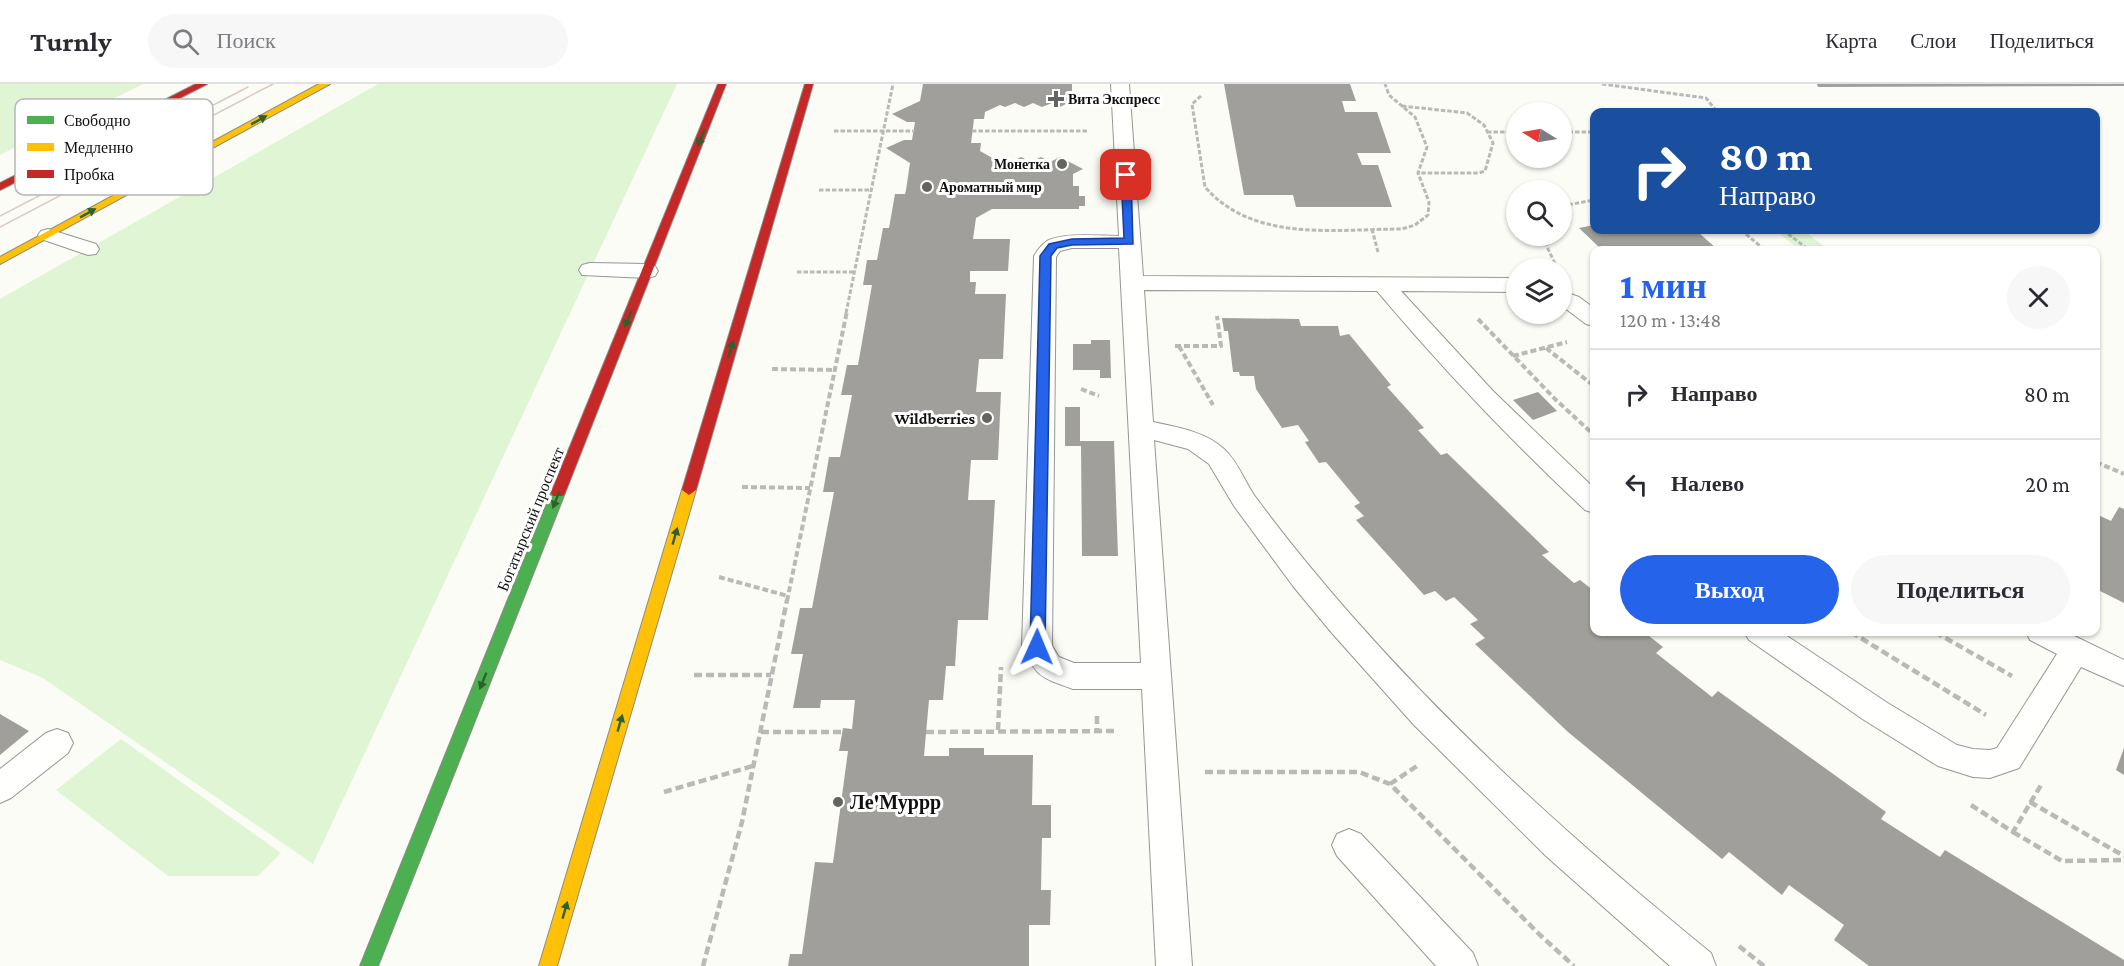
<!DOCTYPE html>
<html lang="ru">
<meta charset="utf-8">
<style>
body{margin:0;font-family:"Crimson Pro",serif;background:#f7f7f7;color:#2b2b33;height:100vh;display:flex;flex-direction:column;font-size:22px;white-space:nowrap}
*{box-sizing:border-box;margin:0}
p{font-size:20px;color:#7c7c81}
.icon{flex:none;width:33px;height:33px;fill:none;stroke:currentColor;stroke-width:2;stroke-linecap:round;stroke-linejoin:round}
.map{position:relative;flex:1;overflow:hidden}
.sheet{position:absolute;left:1590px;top:162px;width:510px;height:390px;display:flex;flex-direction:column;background:#fff;border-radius:12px;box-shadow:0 2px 4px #0004}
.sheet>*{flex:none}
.top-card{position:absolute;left:1590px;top:24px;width:510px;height:126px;border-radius:12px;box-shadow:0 2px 4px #0004;background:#1a4fa0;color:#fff;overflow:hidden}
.needle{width:39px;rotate:281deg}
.fabs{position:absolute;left:1506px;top:18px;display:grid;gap:12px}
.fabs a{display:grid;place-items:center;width:66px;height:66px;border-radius:50%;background:#fff;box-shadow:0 2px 4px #0004;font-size:30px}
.pin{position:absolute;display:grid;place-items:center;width:51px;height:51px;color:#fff;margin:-26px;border-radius:12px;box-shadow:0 3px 9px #0006}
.me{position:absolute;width:66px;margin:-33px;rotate:1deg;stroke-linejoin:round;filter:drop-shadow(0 0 4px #0008)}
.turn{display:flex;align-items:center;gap:21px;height:126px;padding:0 30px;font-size:27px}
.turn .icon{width:78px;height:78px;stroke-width:2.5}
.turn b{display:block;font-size:42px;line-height:51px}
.round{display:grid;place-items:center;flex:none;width:63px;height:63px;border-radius:32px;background:#f7f7f7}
.summary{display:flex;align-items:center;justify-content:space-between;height:102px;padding:0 30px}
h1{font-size:36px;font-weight:800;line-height:45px;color:#2563eb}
.action{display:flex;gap:12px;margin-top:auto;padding:12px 30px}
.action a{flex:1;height:69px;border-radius:36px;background:#2563eb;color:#fff;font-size:24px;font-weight:800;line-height:69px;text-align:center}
.action a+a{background:#f7f7f7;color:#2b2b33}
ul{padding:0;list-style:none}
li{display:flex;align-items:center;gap:18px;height:90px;padding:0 30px;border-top:2px solid #e1e1e2}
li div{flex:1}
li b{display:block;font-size:22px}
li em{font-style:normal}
header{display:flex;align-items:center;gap:36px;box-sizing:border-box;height:84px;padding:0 30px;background:#fff;border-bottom:2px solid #e1e1e2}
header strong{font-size:28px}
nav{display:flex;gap:33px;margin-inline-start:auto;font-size:21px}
.search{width:420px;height:54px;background:#f7f7f7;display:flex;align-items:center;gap:15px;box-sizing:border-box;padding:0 21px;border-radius:33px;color:#7c7c81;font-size:22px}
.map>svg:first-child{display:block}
</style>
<header>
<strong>Turnly</strong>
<div class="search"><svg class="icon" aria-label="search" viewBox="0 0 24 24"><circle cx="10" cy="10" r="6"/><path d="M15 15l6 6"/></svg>Поиск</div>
<nav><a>Карта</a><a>Слои</a><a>Поделиться</a></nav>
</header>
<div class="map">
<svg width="2124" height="882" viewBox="0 0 2124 882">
<rect width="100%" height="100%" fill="#fcfcf6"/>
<g fill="#dff5d4">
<path d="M0 0H143L0 71Z"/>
<path d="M378 0H677L313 780 43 594 0 576V215Z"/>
<path d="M1775 146H1803L1829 166H1800Z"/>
<path d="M121 655 281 769 258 792H168L56 706Z"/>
</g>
<g fill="#a09f9b">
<path d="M923 0H1072V7L1082 12 1060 23 1052 19 1042 23 1033 19 1024 23 1015 19 1005 23 1000 21 985 28 984 35H974L971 59H981L980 67 996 76 1002 73 1011 78 1021 73 1031 78 1041 73 1050 78 1060 73 1083 85 1073 90V102H1079V112H1085V122H1079V125H992L976 134 973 155H1010L1008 187H970V198H976L975 210H1006L1003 275H979L976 308H1001L998 376H971L968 416H995L988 536H958L955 582H946L943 616H929L924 672H949V664H984V671H1033L1032 721H1051V754H1042L1041 806H1051L1050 841H1029V882H788L790 870H802L815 778 833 779 848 667H839L843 644 852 645 855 616H821L820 624H793L803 570H791L800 524H812L834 408H823L829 373H840L852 311H841L847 281H858L872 201H863L867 176H877L883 144H889L895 110H905L906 106 910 79 886 64 904 56H912L915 38H907L892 30 920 17Z"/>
<path d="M1224 0H1350L1356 17H1342L1345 28H1377L1391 69H1357L1362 81H1378L1392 123H1296L1293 111H1244Z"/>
<path d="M1817 0H2124V2L1818 3Z"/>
<path d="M1594 141V146H1688L1692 149 1698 148 1718 166H1602L1579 144Z"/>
<path d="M1222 234 1299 235 1301 242H1338L1340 252 1349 250 1391 301 1387 303 1424 344 1418 346 1441 371 1447 369 1549 468 1542 471 1574 499 1580 496 1594 507V548H1644L1663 563 1656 569 1712 613 1718 607 1886 728 1881 735 1940 773 1945 766 2124 876V882H1869L1834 856 1844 841 1789 801 1782 811 1729 768 1722 775 1568 648 1475 560 1485 554 1470 540 1478 536 1454 513 1446 517 1435 507 1424 511 1356 436 1364 432 1354 422 1360 419 1326 378 1319 379 1305 358 1309 357 1298 341 1282 344 1256 305 1254 292H1240L1239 288H1233L1228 247H1224Z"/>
<path d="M1091 256H1110L1111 294H1100V286H1073V260H1091Z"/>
<path d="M1538 308 1557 327 1533 336 1513 316Z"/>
<path d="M1065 323H1080V357H1114L1118 472H1082L1081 362H1065Z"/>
<path d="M2119 423 2124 425V519L2096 505V430L2111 437Z"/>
<path d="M0 630 29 647 0 671Z"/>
<path d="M2124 664V691L2116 686Z"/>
</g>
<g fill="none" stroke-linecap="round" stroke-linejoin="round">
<defs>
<g id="lane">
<path d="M1111 0H1129L1143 192 1516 194V208L1401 207 1493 307 1594 404V429L1585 426C1511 357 1442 284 1377 207L1144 206 1153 338C1177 343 1206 348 1224 365 1238 378 1244 396 1254 411 1284 452 1317 492 1351 531 1460 655 1583 765 1711 869L1716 882H1670L1546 772 1414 641 1331 548 1293 502 1234 422 1209 380 1188 365 1154 356 1192 882H1156L1142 605H1073C1040 593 1038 594 1022 563L1034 172C1037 167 1042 160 1047 157 1064 148 1099 152 1119 152ZM1072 164H1119L1141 579H1074L1059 573 1052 562 1056 173 1060 167Z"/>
<path d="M48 145 96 160 99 165 96 170 88 171 41 155 38 151 41 147Z"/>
<path d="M590 179 647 180 655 182 658 187 655 192 647 194 582 191 579 186 582 181Z"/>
<path d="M1562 207 1579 213 1594 224V242L1586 240 1562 222Z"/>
<path d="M1744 548H1781L1886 618 1957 661 1973 665 1990 666 1997 664 2057 570 2030 556 2026 548H2066L2124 576V602L2081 583 2019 684 1990 694 1973 693 1938 682 1864 636 1749 556Z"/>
<path d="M57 645 68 649 73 659 68 669 11 714 0 719V685L46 649Z"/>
<path d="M1349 745 1361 750 1473 869 1478 882H1436L1337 772 1332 761 1337 750Z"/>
</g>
<path id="fast" d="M558 404 565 409 378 882H360L551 409Z"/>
<g id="slow">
<path d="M319 0H330L0 180V173Z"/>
<path d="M689 401 696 406 557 882H539L682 406Z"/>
</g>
<g id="jam">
<path d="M196 0H207L0 106V99Z"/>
<path d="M718 0H726L565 409 563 412H553L551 409Z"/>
<path d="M805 0H813L696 406 689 411 682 406Z"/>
</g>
</defs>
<use href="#lane" stroke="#969694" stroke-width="2"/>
<use href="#fast" stroke="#8d8d8a" stroke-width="2"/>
<use href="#slow" stroke="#8d8d8a" stroke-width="2"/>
<use href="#jam" stroke="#8d8d8a" stroke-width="2"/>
<g stroke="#b9b9b8" stroke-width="3" stroke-dasharray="4.5 2" stroke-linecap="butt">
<path d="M1602 0 1706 14 1717 28"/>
<path d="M1201 12 1192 20 1205 103C1254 159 1335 145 1402 145L1415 141 1428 131 1429 118 1418 89 1427 63 1415 33 1389 11 1385 0"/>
<path d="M1402 22 1467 29 1484 41 1493 59 1485 87 1479 89H1418"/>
<path d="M834 47H913"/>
<path d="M972 47H1088"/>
<path d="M1487 48H1516"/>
<path d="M1562 48H1594"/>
<path d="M819 106H871"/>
<path d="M1562 122 1594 116"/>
<path d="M1372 145 1378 168"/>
<path d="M1741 146 1765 166"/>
<path d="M1783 146 1809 166"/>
<path d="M1542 152 1557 184"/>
<path d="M797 188H854"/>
<path d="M846 229 893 0"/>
</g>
<g stroke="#b9b9b8" stroke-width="4" stroke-dasharray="6 3" stroke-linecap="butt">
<path d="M1478 235 1556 316 1594 351"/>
<path d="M1175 262H1221L1217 232"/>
<path d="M1179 262 1213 321"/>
<path d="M1546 264 1594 302"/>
<path d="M1513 272 1567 258"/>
<path d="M772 285 835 286"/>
<path d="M1081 305 1099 312"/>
<path d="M2096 378 2124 390"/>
<path d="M742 403 810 404"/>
<path d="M719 493 788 512"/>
<path d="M787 517 847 227"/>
</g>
<g stroke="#b9b9b8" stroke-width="4.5" stroke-dasharray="8 4" stroke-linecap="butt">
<path d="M1851 548 1986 631"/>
<path d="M1935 548 2012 592"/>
<path d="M694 591H771"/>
<path d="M1097 632V647"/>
<path d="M998 646 1001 583"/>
<path d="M761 648H842"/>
<path d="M926 648 1117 647"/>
<path d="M1205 688H1359L1390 700 1540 851 1574 882"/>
<path d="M1390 700 1417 682"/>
<path d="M664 708 753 682"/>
<path d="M2030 718 2124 772"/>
<path d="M1971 721 2013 748 2041 701"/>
<path d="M2013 748 2062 777 2124 776"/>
<path d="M1739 862 1764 882"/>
<path d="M703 882 742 738 787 516"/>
</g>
<use href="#lane" fill="#fffffe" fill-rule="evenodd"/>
<use href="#fast" fill="#4caf50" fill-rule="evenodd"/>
<use href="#slow" fill="#ffc107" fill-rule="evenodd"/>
<use href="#jam" fill="#c62828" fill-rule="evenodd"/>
<g stroke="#dbc9c4" stroke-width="1.5">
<path d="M0 132 248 3"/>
<path d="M0 143 273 0"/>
</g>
</g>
<defs><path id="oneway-solid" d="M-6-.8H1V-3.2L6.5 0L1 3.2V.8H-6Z" transform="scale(1.5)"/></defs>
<g fill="#2e6030">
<use href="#oneway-solid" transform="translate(259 36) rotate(-29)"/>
<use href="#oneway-solid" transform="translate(701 54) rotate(112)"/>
<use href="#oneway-solid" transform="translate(88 129) rotate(-29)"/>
<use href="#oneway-solid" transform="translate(628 235) rotate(112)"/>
<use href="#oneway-solid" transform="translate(731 265) rotate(-74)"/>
<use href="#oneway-solid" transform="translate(556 416) rotate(112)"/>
<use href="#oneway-solid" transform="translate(675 452) rotate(-74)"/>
<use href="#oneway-solid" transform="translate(483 597) rotate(112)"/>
<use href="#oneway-solid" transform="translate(620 639) rotate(-74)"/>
<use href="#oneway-solid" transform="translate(565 826) rotate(-74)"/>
</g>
<path fill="#2563eb" stroke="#184099" stroke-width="1.5" d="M1126 88 1131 91 1133 160 1072 161 1057 164 1051 172 1045 563 1042 567H1032L1030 563 1040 172 1049 160 1072 155 1124 154 1121 91Z"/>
<g fill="#636360" stroke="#fff" stroke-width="2">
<path d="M1053 6h6v6h6v6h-6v6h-6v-6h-6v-6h6z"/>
<circle cx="1062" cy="80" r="6"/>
<circle cx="927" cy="103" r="6"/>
<circle cx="987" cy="334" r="6"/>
<circle cx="838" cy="718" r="6"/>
</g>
<g text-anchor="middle" stroke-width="6" stroke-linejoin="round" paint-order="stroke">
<g font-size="14" font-weight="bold" fill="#101010" stroke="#fff" text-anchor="start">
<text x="1068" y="20">Вита Экспресс</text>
<text x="1050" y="85" text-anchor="end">Монетка</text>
<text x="939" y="108">Ароматный мир</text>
</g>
<g font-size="16" font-weight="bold" fill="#101010" stroke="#fff" text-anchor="end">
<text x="975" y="340">Wildberries</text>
</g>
<g font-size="16" fill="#101010" stroke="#fff">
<text transform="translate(530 435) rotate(-68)" y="6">Богатырский проспект</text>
</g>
<g font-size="20" font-weight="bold" fill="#101010" stroke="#fff" text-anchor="start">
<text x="850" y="725">Ле'Муррр</text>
</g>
</g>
<rect x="15" y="15" width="198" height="96" rx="9" fill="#fff" stroke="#b7b7b7" stroke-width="1.5"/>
<rect x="27" y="32" width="27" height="8" fill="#4caf50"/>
<rect x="27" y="59" width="27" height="8" fill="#ffc107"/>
<rect x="27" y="86" width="27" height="8" fill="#c62828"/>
<g font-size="16" fill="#101010">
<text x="64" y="42">Свободно</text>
<text x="64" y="69">Медленно</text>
<text x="64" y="96">Пробка</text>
</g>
</svg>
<div class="fabs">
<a><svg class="needle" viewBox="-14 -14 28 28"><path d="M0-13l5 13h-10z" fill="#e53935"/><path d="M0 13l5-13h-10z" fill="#7c7c81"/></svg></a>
<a><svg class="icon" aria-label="search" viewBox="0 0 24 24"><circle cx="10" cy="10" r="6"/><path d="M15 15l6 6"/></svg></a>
<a><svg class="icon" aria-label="layers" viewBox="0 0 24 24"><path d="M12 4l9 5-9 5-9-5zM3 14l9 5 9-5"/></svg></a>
</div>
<div class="pin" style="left:1126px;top:91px;background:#d93025"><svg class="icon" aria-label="arrive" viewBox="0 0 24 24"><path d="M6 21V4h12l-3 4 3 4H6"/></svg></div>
<svg class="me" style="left:1037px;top:563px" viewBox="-20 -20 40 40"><path d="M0-17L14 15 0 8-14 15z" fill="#2563eb" stroke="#fff" stroke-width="4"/></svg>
<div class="top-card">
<div class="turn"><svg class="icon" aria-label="right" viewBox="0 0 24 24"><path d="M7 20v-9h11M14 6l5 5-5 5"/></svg><div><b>80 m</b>Направо</div></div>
</div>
<section class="sheet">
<div class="summary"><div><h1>1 мин</h1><p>120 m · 13:48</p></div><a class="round"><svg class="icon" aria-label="close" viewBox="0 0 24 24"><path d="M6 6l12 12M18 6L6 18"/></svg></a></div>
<ul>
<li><svg class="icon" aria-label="right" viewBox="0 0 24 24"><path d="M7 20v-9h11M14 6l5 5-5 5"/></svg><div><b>Направо</b></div><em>80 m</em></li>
<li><svg class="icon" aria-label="left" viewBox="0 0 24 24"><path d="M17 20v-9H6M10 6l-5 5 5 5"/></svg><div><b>Налево</b></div><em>20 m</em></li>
</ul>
<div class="action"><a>Выход</a><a>Поделиться</a></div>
</section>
</div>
